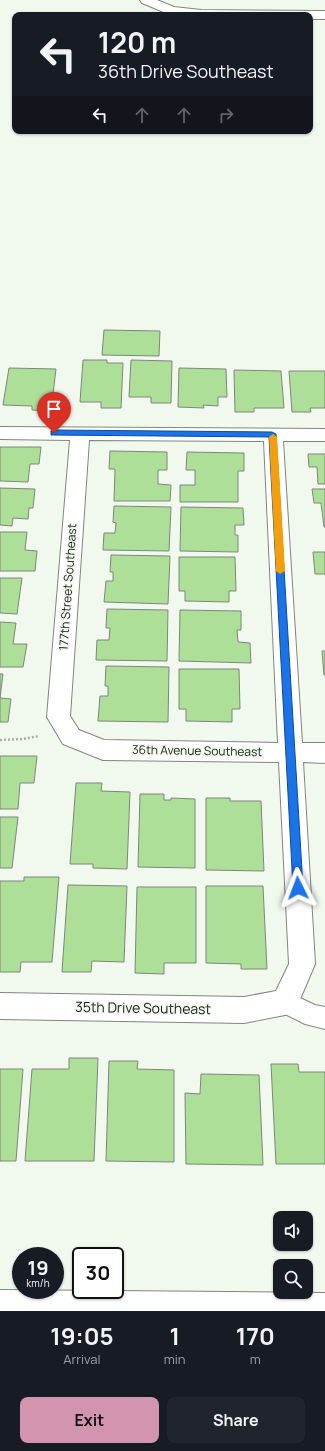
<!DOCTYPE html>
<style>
body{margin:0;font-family:Manrope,sans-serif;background:#20242c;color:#f1f3f6;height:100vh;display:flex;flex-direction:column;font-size:15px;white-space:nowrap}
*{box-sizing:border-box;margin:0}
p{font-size:13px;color:#9ea1a6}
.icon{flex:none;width:22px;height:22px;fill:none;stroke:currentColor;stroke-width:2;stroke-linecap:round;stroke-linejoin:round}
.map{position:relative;height:1311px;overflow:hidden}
.sheet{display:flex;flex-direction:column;background:#171b24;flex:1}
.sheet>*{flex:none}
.banner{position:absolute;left:12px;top:12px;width:301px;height:122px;border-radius:8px;box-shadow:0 1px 3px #0004;background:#171b24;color:#f1f3f6;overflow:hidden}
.fabs{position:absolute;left:273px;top:1211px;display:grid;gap:8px}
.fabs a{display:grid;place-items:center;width:40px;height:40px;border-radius:8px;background:#171b24;box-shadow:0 1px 3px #0004;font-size:20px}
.speed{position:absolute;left:12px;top:1247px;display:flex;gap:8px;font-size:20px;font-weight:700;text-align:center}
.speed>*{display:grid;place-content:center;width:52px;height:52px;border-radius:50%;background:#171b24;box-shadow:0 1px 3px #0004;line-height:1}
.speed small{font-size:10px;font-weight:400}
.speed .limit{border:2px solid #111;border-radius:6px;background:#fff;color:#111}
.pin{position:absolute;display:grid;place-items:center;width:34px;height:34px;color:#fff;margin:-41px -17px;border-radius:50% 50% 50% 0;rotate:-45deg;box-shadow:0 0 4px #0007}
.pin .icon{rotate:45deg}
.me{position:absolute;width:44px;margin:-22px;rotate:357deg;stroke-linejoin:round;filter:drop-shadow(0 0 3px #0008)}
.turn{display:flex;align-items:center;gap:14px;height:84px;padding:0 20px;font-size:18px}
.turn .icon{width:52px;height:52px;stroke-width:2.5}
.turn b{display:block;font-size:28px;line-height:34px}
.lanes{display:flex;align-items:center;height:38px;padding:0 20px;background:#0003;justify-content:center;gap:20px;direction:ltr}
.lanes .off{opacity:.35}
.eta{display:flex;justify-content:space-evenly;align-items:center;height:68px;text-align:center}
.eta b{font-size:24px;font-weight:700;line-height:28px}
.cta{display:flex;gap:8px;margin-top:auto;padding:8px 20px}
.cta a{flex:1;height:46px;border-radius:8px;background:#d294af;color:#111;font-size:16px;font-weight:700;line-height:46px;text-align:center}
.cta a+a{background:#20242c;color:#f1f3f6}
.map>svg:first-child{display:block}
</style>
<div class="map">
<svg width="325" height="1311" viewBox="0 0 325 1311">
<rect width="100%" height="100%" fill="#f1f8ee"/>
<g fill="#addf99" stroke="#7f867c">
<path d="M104 330 160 331 159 356 102 355Z"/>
<path d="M83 360H107V363H123L121 408H101V402H80Z"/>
<path d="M131 360 172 361 171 403H151V397H129Z"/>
<path d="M9 368 56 369 51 411 32 410V406L3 405Z"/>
<path d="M179 368 226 369 227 397H218V406L203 405 204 408 178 407Z"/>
<path d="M234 370 281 371 284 408H254V412H235Z"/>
<path d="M289 371H325V408H310L311 412H292Z"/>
<path d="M0 447H41L39 464H30L28 482 0 481Z"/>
<path d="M110 451 167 452V470H158V484L171 485 170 501H114L115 469H109Z"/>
<path d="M187 452 244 453V471H238V502H180V485H195V470H186Z"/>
<path d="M308 454H325V484H318L317 467H309Z"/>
<path d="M0 488 35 489 33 508H29L28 519 13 518 12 526 0 525Z"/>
<path d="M312 489H325V527H324L321 503H314Z"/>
<path d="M114 506 171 507 169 551 103 550 104 533H115L116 523 113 522Z"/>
<path d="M181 507 243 508 244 525H235V535H238V552L180 551Z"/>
<path d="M0 532H27L25 550 37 551 35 571H0Z"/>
<path d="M313 552H325V574H315Z"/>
<path d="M111 555 170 556 168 604 104 602 106 581H113V572H110Z"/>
<path d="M179 557H235L236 591H229V602L185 601V591H179Z"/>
<path d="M0 578H22L17 614 0 613Z"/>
<path d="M107 609 168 610 167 661 96 660 97 640H109L110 628H106Z"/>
<path d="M180 610 241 611V630H237L238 642 250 643 251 663 179 661Z"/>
<path d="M0 622 16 623 13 644H27L23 667H0Z"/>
<path d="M322 651H325V675H324Z"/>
<path d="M106 666 169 667 168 722 98 721 100 696H108V686H105Z"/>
<path d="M179 669H239L240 709H232V722L186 721V709H179Z"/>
<path d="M0 674H3L0 698 11 699 8 722H0Z"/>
<path d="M0 756H37L34 783H20L18 809H0Z"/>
<path d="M76 783H102L101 791 130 792 127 869 93 868V864H70Z"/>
<path d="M140 794H164V800H171V798L195 799V868L138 867Z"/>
<path d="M206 798H230V801H261L264 871 206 870Z"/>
<path d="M0 817H18L12 868H0Z"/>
<path d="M24 877H59L52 962H21L20 972H0V881H24Z"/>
<path d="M68 885 127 886 124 962 92 961 91 972H62Z"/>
<path d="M206 886H263L267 969H241V964L206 963Z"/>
<path d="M137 887H196V963H164V974L135 973Z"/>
<path d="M69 1058H98L94 1161H25L32 1069H69Z"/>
<path d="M109 1061H138L137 1069 174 1070V1162L106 1161Z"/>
<path d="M271 1064H298L299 1072H325V1164H276Z"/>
<path d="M0 1069H23L16 1161H0Z"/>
<path d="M201 1074 259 1075 263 1165 186 1164 185 1093 200 1094Z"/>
</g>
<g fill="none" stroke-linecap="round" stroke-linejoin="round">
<defs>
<path id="service" d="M285 991 315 1005 325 1007V1029L305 1024 277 1010 273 1002 277 994Z"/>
<g id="minor">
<path d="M140 0H157L174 7 201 10 325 11V19H310V15H180L166 13 142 3Z"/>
<path d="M0 427 325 429V441H283L302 743H325V763L303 762 315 964 295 1011 285 1015 244 1023 0 1019V993L244 997 276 991 289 964 279 762 103 760 63 744 47 717 70 440 0 439ZM89 440 264 441 278 743 104 740 79 730 70 716Z"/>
</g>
<path id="tertiary" d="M0 1290 325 1293V1311H0Z"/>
</defs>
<use href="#service" stroke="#80877d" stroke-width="2"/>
<use href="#minor" stroke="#80877d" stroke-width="2"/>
<use href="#tertiary" stroke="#80877d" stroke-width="2"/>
<path stroke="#a8aea6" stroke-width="2.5" stroke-dasharray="2 2" stroke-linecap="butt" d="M0 740 23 739 39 736"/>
<use href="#service" fill="#fff" fill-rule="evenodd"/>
<use href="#minor" fill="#fff" fill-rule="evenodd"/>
<use href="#tertiary" fill="#fff" fill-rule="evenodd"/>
</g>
<path fill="#1a73e8" stroke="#114b97" d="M54 430 272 432 276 434 303 888 302 892 298 893 294 892 293 888 269 437 51 435V431Z"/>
<path fill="#f59e0b" d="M273 434 277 437 285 571 280 574 276 571 269 437Z"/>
<g text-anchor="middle" stroke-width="3" stroke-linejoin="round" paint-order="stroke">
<g font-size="12" fill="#1a1d19" stroke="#f1f8ee">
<text transform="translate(68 587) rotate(-86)" y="4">177th Street Southeast</text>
<text transform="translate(197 751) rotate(1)" y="4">36th Avenue Southeast</text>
</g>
<g font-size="14" fill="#1a1d19" stroke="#f1f8ee">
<text transform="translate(143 1008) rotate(1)" y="5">35th Drive Southeast</text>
</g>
</g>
</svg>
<div class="fabs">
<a><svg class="icon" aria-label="sound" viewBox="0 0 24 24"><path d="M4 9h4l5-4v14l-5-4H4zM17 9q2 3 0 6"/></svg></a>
<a><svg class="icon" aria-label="search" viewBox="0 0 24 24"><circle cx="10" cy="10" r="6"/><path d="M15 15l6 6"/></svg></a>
</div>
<div class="speed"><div>19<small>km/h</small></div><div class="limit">30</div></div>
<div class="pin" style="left:54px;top:433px;background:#d93025"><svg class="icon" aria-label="arrive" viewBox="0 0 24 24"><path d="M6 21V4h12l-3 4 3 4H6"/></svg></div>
<svg class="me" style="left:298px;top:888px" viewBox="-20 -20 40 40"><path d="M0-17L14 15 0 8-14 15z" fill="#1a73e8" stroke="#fff" stroke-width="4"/></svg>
<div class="banner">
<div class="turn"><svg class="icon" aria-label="left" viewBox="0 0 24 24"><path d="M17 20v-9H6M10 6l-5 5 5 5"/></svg><div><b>120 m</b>36th Drive Southeast</div></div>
<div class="lanes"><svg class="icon" aria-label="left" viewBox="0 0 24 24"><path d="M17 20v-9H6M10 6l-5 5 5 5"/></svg><svg class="icon off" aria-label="ahead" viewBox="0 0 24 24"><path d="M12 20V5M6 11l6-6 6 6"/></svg><svg class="icon off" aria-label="ahead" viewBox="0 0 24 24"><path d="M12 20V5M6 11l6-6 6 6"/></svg><svg class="icon off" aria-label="right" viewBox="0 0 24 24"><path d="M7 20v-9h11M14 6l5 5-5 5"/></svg></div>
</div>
</div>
<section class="sheet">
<div class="eta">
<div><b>19:05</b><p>Arrival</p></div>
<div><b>1</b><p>min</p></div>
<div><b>170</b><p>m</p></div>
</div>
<div class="cta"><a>Exit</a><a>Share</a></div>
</section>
